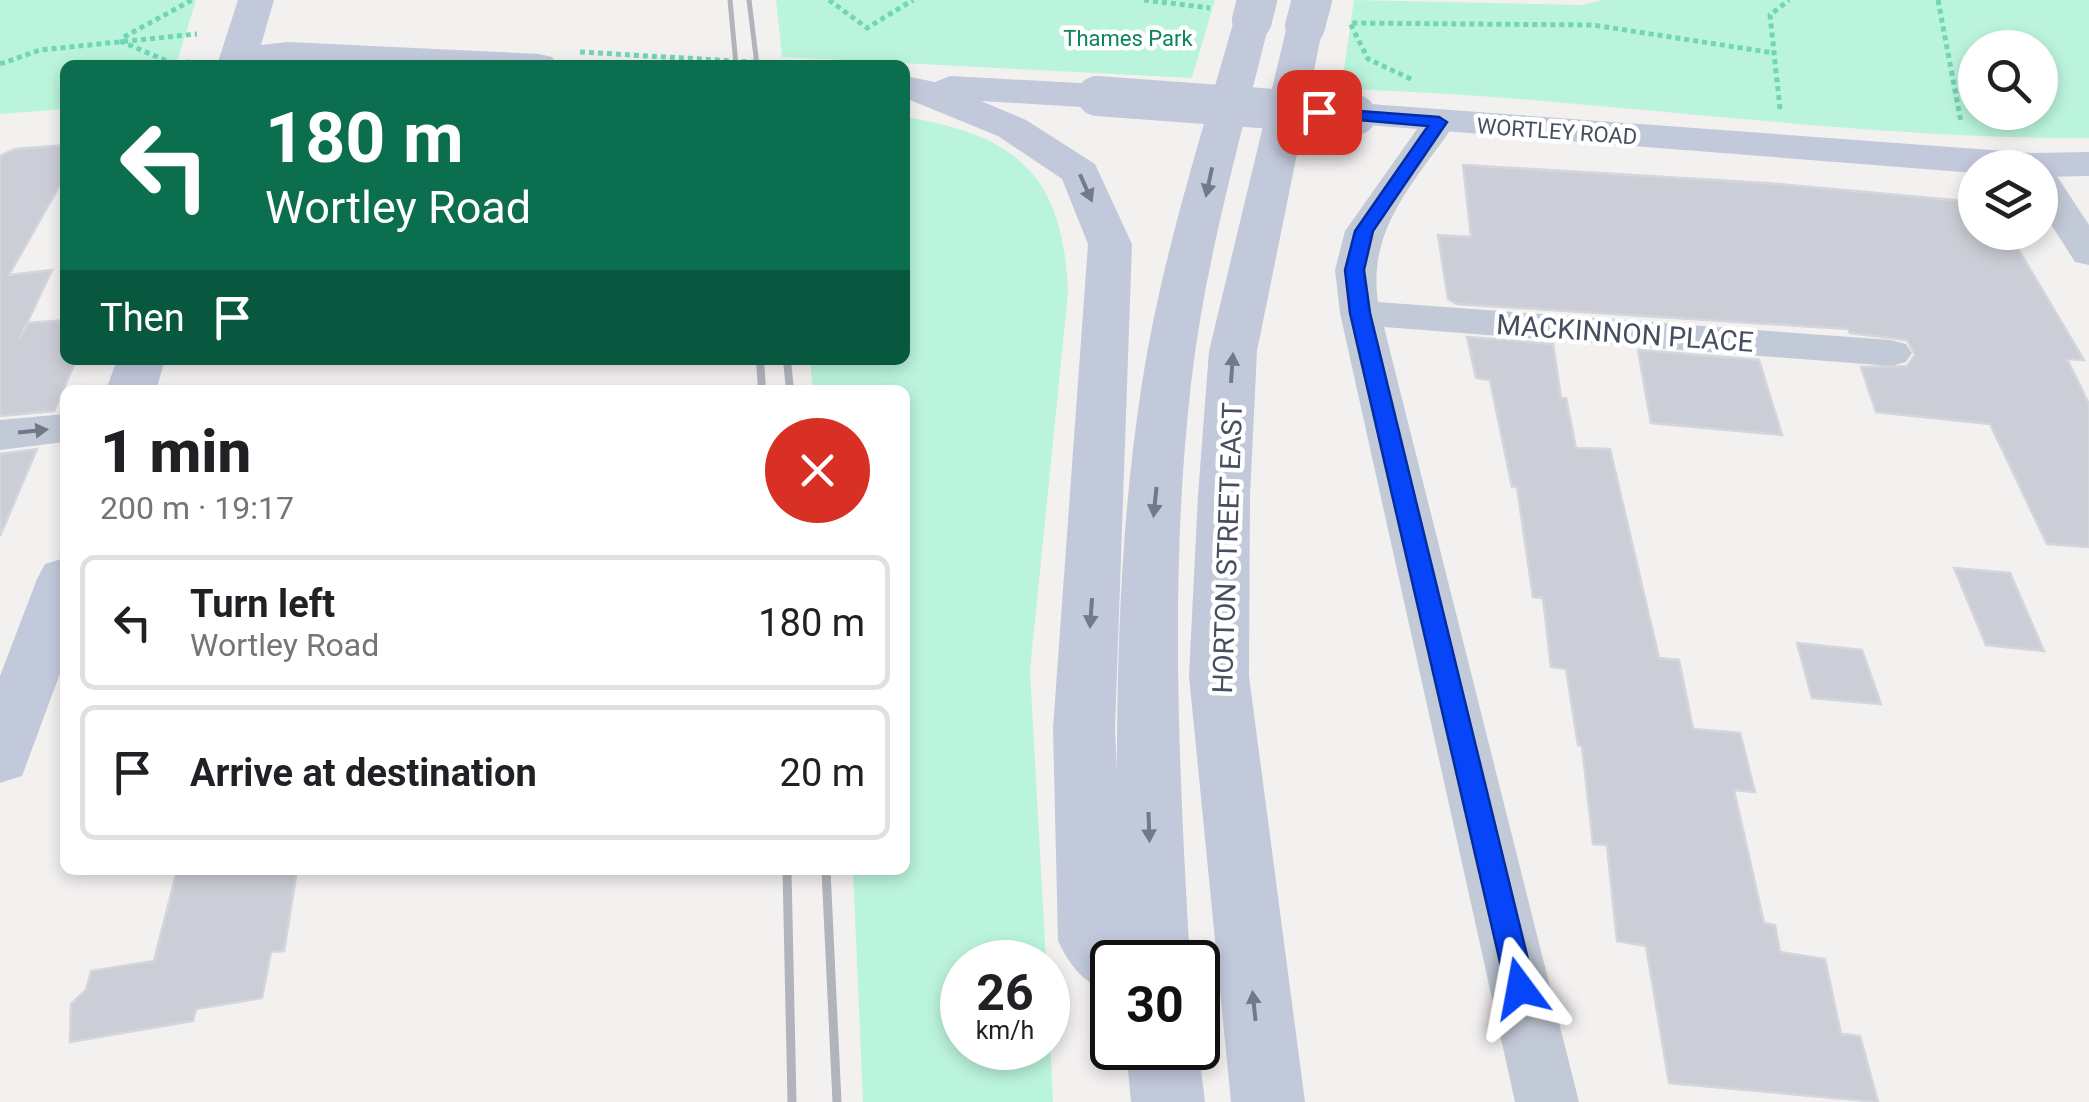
<!DOCTYPE html>
<meta charset="utf-8">
<style>
body{margin:0;font-family:Roboto,sans-serif;background:#f6f6f6;color:#202124;height:100vh;display:flex;flex-direction:column;font-size:38px;white-space:nowrap}
*{box-sizing:border-box;margin:0}
p{font-size:32px;color:#757577}
.icon{flex:none;width:55px;height:55px;fill:none;stroke:currentColor;stroke-width:2;stroke-linecap:round;stroke-linejoin:round}
.map{position:relative;flex:1;overflow:hidden}
.side{position:absolute;left:60px;top:385px;width:850px;height:490px;display:flex;flex-direction:column;background:#fff;border-radius:15px;box-shadow:0 5px 15px #0003}
.side>*{flex:none}
.banner{position:absolute;left:60px;top:60px;width:850px;height:305px;border-radius:15px;box-shadow:0 5px 15px #0003;background:#0b6e4f;color:#fff;overflow:hidden}
.controls{position:absolute;left:1958px;top:30px;display:grid;gap:20px}
.controls a{display:grid;place-items:center;width:100px;height:100px;border-radius:50%;background:#fff;box-shadow:0 5px 15px #0003;font-size:50px}
.speed{position:absolute;left:940px;top:940px;display:flex;gap:20px;font-size:50px;font-weight:700;text-align:center}
.speed>*{display:grid;place-content:center;width:130px;height:130px;border-radius:50%;background:#fff;box-shadow:0 5px 15px #0003;line-height:1}
.speed small{font-size:25px;font-weight:400}
.speed .limit{border:5px solid #111;border-radius:15px;background:#fff;color:#111}
.pin{position:absolute;display:grid;place-items:center;width:85px;height:85px;color:#fff;margin:-42px;border-radius:20px;box-shadow:0 5px 15px #0006}
.me{position:absolute;width:110px;margin:-55px;rotate:347deg;stroke-linejoin:round;filter:drop-shadow(0 0 8px #0008)}
.turn{display:flex;align-items:center;gap:35px;height:210px;padding:0 40px;font-size:45px}
.turn .icon{width:130px;height:130px;stroke-width:2.5}
.turn b{display:block;font-size:70px;line-height:85px}
.then{display:flex;align-items:center;height:95px;padding:0 40px;background:#0003;gap:20px;font-size:38px}
.round{display:grid;place-items:center;flex:none;width:105px;height:105px;border-radius:52px;background:#f6f6f6}
.head{display:flex;align-items:center;justify-content:space-between;height:170px;padding:0 40px}
h1{font-size:60px;font-weight:800;line-height:75px}
ul{padding:0;list-style:none}
li{display:flex;align-items:center;gap:30px;height:135px;margin:0 20px 15px;padding:0 20px;border:5px solid #e0e0e0;border-radius:15px}
li div{flex:1}
li b{display:block;font-size:38px}
li em{font-style:normal}
.map>svg:first-child{display:block}
</style>
<div class="map">
<svg width="2089" height="1102" viewBox="0 0 2089 1102">
<rect width="100%" height="100%" fill="#f3f1f0"/>
<g fill="#bbf4dc" fill-rule="evenodd">
<path d="M0 0H196L176 65H65V109L0 114Z"/>
<path d="M776 0H1215L1192 78 782 57Z"/>
<path d="M1354 0 1582 5 1602 0H2089V138C1839 139 1591 96 1341 89ZM1975 48H2040V112H1975Z"/>
<path d="M905 117C1019 135 1064 178 1068 293L1030 670 1046 962H962V1048H1048V994L1053 1102H863L853 870H905V390H813L810 360H905Z"/>
</g>
<g fill="#ccced7" stroke="#d4d5dd" stroke-width="2.5">
<path d="M65 145V176L9 275 52 270 20 338 28 323 65 320V360H76L54 411 0 416V156L15 149Z"/>
<path d="M1463 165 1766 183 1975 202V232H2008L2084 360 2067 359 2089 404V547L2047 544 1990 424 1876 412 1861 367 1907 366 1915 355 1907 340 1850 333 1848 329 1457 304 1448 299 1438 235 1471 237Z"/>
<path d="M1467 337 1553 344 1561 398H1566L1576 448 1610 449 1659 658 1679 660 1693 729 1740 733 1755 792 1734 790 1764 923 1775 925 1780 952 1825 959 1841 1034 1860 1036 1878 1102 1669 1083 1646 946 1617 941 1607 845 1593 844 1582 746 1578 745 1566 669 1551 667 1543 598 1533 597 1517 487H1512L1490 380 1476 378Z"/>
<path d="M1638 350 1759 360 1782 435 1651 423Z"/>
<path d="M37 449 0 536V454Z"/>
<path d="M1954 568 2010 573 2044 651 1986 645Z"/>
<path d="M1797 643 1862 650 1881 704 1812 698Z"/>
<path d="M177 870H297L284 951 271 952 262 998 196 1009 193 1021 70 1042 71 1004 86 990 91 971 154 961Z"/>
</g>
<g fill="none" stroke-linecap="round" stroke-linejoin="round">
<g stroke="#70d6b6" stroke-width="5" stroke-dasharray="5 4" stroke-linecap="butt">
<path d="M829 0 867 28 913 0"/>
<path d="M1144 0 1210 8"/>
<path d="M1938 0 1961 122"/>
<path d="M124 37 192 0"/>
<path d="M120 41 174 64 190 62"/>
<path d="M580 52 803 65"/>
<path d="M0 64 40 50 197 34"/>
<path d="M1411 79 1368 59 1350 23 1593 25 1774 53"/>
<path d="M1780 109 1770 15 1789 0"/>
</g>
<g fill="#c3cad7" fill-rule="evenodd">
<path d="M1439 112 1451 115 1456 122C1416 181 1367 227 1378 302L1891 340 1906 344 1912 353 1906 362 1891 366 1384 327 1579 1102H1515L1340 313 1335 270 1345 231 1427 115Z"/>
<path d="M2040 167 2053 170 2089 225V265L2075 262 2040 207Z"/>
<path d="M65 414V442L0 450V420Z"/>
</g>
<g fill="#c2c9db" fill-rule="evenodd">
<path d="M238 0H274L261 45 288 42 539 54 552 57 558 65H217Z"/>
<path d="M1252 9 1265 12 1270 20C1240 140 1205 261 1191 384 1169 576 1179 769 1190 962H1112V993C1084 983 1071 968 1058 941L1053 728 1088 244 1062 179 998 136 905 98V76L935 82 950 76 1097 84 1111 88 1116 96 1111 104 1097 108 981 101 1026 120 1095 164 1132 244 1115 728 1117 771C1117 641 1122 511 1142 383 1161 260 1200 140 1234 20L1239 12Z"/>
<path d="M1305 15 1318 18 1323 26 1257 351 1250 495 1249 676 1305 1102H1231L1189 676 1198 495 1209 351 1287 26 1292 18Z"/>
<path d="M1356 103 2032 153 2089 152V176L2040 177V168H1975V173L1342 123 1336 115 1342 107Z"/>
<path d="M117 360H165L156 390H106Z"/>
<path d="M65 558V660L22 776 0 783V676L37 579 45 564Z"/>
<path d="M1198 1046 1205 1102H1131L1126 1048Z"/>
</g>
<g stroke="#b2b4bc" stroke-width="5">
<path d="M730 0 736 65"/>
<path d="M749 0 757 65"/>
</g>
<g stroke="#b2b4bc" stroke-width="8">
<path d="M760 360 762 390"/>
<path d="M787 360 790 390"/>
</g>
<g stroke="#b2b4bc" stroke-width="9">
<path d="M787 870 792 1102"/>
<path d="M826 870 837 1102"/>
</g>
<g stroke="#c2c9db" stroke-width="40">
<path d="M1252 20 1257 0"/>
<path d="M1305 26 1312 0"/>
<path d="M1097 96 1356 115"/>
</g>
</g>
<defs><path id="oneway-solid" d="M-6-.8H1V-3.2L6.5 0L1 3.2V.8H-6Z" transform="scale(2.5)"/></defs>
<g fill="#717a8b">
<use href="#oneway-solid" transform="translate(1209 182) rotate(102)"/>
<use href="#oneway-solid" transform="translate(1086 188) rotate(66)"/>
<use href="#oneway-solid" transform="translate(1232 368) rotate(-86)"/>
<use href="#oneway-solid" transform="translate(1155 502) rotate(96)"/>
<use href="#oneway-solid" transform="translate(1091 613) rotate(94)"/>
<use href="#oneway-solid" transform="translate(1149 827) rotate(88)"/>
<use href="#oneway-solid" transform="translate(1254 1006) rotate(-96)"/>
</g>
<use fill="#727a8a" href="#oneway-solid" transform="translate(33 431) rotate(-6)"/>
<path fill="#0645f8" stroke="#042da1" stroke-width="2.5" d="M1319 108 1439 117 1447 122 1373 231 1364 270 1370 313 1535 988 1531 998 1520 1002 1510 998 1506 988 1350 313 1345 270 1355 231 1428 126 1313 116 1311 112Z"/>
<g text-anchor="middle" stroke-width="9" stroke-linejoin="round" paint-order="stroke">
<g font-size="22" fill="#0d855f" stroke="#fff">
<text x="1128" y="46">Thames Park</text>
</g>
<g font-size="22" fill="#464f60" stroke="#fff">
<text transform="translate(1557 131) rotate(4)" y="8">WORTLEY ROAD</text>
</g>
<g font-size="28" fill="#464f60" stroke="#fff">
<text transform="translate(1625 333) rotate(4)" y="10">MACKINNON PLACE</text>
<text transform="translate(1227 548) rotate(-88)" y="10">HORTON STREET EAST</text>
</g>
</g>
</svg>
<div class="controls">
<a><svg class="icon" aria-label="search" viewBox="0 0 24 24"><circle cx="10" cy="10" r="6"/><path d="M15 15l6 6"/></svg></a>
<a><svg class="icon" aria-label="layers" viewBox="0 0 24 24"><path d="M12 4l9 5-9 5-9-5zM3 14l9 5 9-5"/></svg></a>
</div>
<div class="speed"><div>26<small>km/h</small></div><div class="limit">30</div></div>
<div class="pin" style="left:1319px;top:112px;background:#d93025"><svg class="icon" aria-label="arrive" viewBox="0 0 24 24"><path d="M6 21V4h12l-3 4 3 4H6"/></svg></div>
<svg class="me" style="left:1520px;top:988px" viewBox="-20 -20 40 40"><path d="M0-17L14 15 0 8-14 15z" fill="#0645f8" stroke="#fff" stroke-width="4"/></svg>
<div class="banner">
<div class="turn"><svg class="icon" aria-label="left" viewBox="0 0 24 24"><path d="M17 20v-9H6M10 6l-5 5 5 5"/></svg><div><b>180 m</b>Wortley Road</div></div>
<div class="then">Then<svg class="icon" aria-label="arrive" viewBox="0 0 24 24"><path d="M6 21V4h12l-3 4 3 4H6"/></svg></div>
</div>
<section class="side">
<div class="head"><div><h1>1 min</h1><p>200 m · 19:17</p></div><a class="round" style="background:#d93025;color:#fff"><svg class="icon" aria-label="close" viewBox="0 0 24 24"><path d="M6 6l12 12M18 6L6 18"/></svg></a></div>
<ul>
<li><svg class="icon" aria-label="left" viewBox="0 0 24 24"><path d="M17 20v-9H6M10 6l-5 5 5 5"/></svg><div><b>Turn left</b><p>Wortley Road</p></div><em>180 m</em></li>
<li><svg class="icon" aria-label="arrive" viewBox="0 0 24 24"><path d="M6 21V4h12l-3 4 3 4H6"/></svg><div><b>Arrive at destination</b></div><em>20 m</em></li>
</ul>
</section>
</div>
